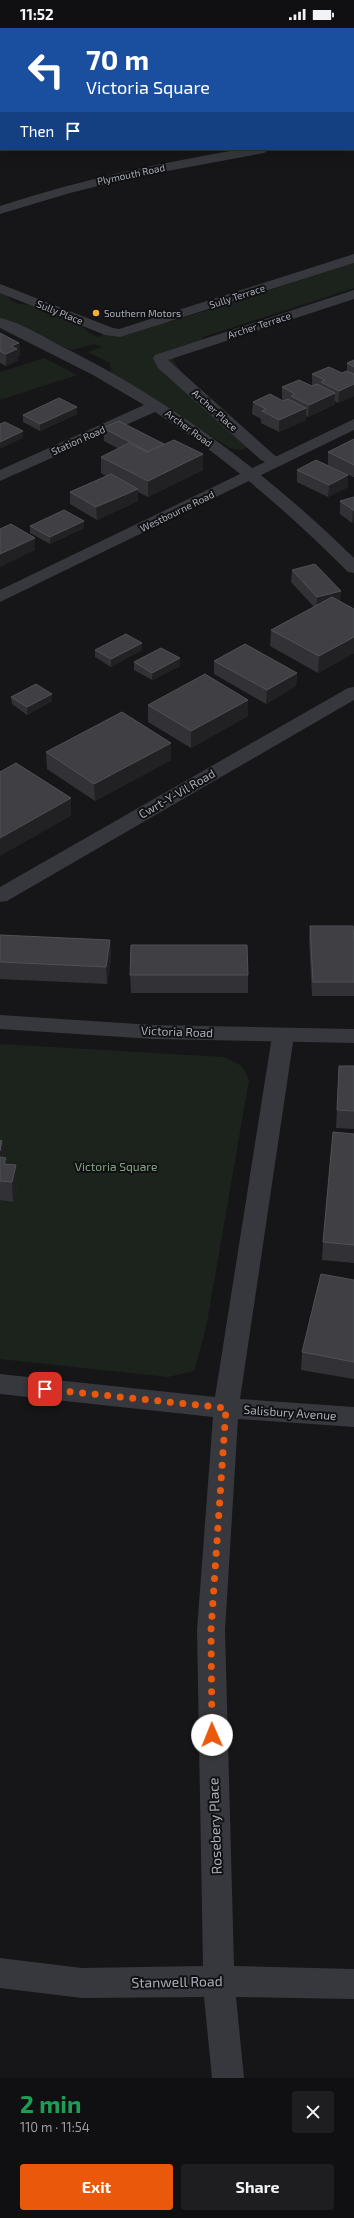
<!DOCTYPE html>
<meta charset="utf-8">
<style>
body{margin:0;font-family:"Exo 2",sans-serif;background:#1e1e20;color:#f1f3f6;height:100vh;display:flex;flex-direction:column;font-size:15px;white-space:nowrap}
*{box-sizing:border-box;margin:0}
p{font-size:13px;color:#9c9d9f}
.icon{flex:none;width:22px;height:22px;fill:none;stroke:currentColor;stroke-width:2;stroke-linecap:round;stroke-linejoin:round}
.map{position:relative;height:2050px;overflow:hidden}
.drawer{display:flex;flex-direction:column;background:#101012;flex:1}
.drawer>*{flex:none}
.banner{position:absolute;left:0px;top:0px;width:354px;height:122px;box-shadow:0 4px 16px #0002,0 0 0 1px #303032;background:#1a4fa0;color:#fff;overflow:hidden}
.pin{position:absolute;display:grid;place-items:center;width:34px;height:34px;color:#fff;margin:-17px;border-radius:8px;box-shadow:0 2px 6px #0006}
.me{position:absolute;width:44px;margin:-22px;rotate:359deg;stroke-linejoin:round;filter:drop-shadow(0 0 3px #0008)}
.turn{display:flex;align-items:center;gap:14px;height:84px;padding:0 20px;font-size:18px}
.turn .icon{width:52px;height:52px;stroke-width:2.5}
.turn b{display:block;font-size:28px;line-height:34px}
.then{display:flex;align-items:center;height:38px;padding:0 20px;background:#0003;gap:8px;font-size:15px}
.round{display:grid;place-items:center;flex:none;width:42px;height:42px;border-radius:4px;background:#1e1e20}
.headline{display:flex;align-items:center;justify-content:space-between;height:68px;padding:0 20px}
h1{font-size:24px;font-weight:700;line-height:30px;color:#1e9e55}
.action{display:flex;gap:8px;margin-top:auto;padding:8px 20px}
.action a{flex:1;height:46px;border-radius:4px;background:#ea580c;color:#fff;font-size:16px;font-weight:700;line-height:46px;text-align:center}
.action a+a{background:#1e1e20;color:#f1f3f6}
.status{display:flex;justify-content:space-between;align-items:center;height:28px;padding:0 20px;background:#101012;direction:ltr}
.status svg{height:11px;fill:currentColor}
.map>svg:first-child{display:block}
</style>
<div class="status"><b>11:52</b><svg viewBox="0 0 49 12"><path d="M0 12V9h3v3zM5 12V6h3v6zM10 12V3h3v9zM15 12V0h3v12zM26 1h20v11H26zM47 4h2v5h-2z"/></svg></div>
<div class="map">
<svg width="354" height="2050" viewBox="0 0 354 2050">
<rect width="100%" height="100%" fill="#161618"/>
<g fill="#1c231d">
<path d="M354 235V260L203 309 202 318 179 325 173 332 185 350 254 417 241 422 230 420 199 401 107 352 111 344 110 335 88 324 102 319 95 316 72 322 47 314 0 291V264L5 265C13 280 29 275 41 279 52 283 72 292 81 298 89 302 88 306 99 309L104 306 167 293 170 294Z"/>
<path d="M44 330 77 347 0 372V344Z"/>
<path d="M0 1016 223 1029 242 1038 249 1052 206 1300 194 1343 168 1349 0 1331Z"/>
</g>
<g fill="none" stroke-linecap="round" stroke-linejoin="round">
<g fill="#37383d" fill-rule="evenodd">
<path d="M22 0H35L21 1Z"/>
<path d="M221 0H239L220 1Z"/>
<rect x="0" y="28" width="1" height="8"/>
<path d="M354 226V235L120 309 105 307 0 265V256L113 300 119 301Z"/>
<path d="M354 262V271L168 332 273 426 284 434 282 437 276 439 261 432 158 340 153 330 155 327Z"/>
<path d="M0 290C23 295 50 313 71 323 177 377 269 447 354 530V545L348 544C288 484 226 430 155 384L0 453V442L144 377 93 347 0 300Z"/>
<path d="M354 659V672L7 873 0 874V859L348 660Z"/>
<path d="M283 1001 291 1003 294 1008 240 1371 354 1379V1399L238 1391 225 1602 234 1938 354 1941V1971L236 1969 244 2050H212L204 1969 82 1970 0 1960V1930L82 1940 203 1938 197 1602 213 1389 0 1366V1346L215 1369 272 1008 275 1003Z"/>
</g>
<g fill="#37383d" fill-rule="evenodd">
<rect x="353" y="102" width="1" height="8"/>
<path d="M241 121H270L264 125 130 150 70 165 0 186V178C79 152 160 135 241 121Z"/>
<path d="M354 391V402L0 574V562Z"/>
<path d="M0 987 153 997 354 1001V1015L153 1011 0 1001Z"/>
</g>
</g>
<g fill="#323236">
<path d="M343 0H354V14L353 13V1H343Z"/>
<path d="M0 305 19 315 20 327 17 328 18 333 6 338 0 335Z"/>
<path d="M354 332V368L338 375 335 373 334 377 308 389 306 388V392L279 404 261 395V391L252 386 253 374 283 373H284L282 371V359L312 358V346L342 345 347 343V335Z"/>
<path d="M77 386 40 403 23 394V387Z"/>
<path d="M103 400 203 426V442L148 469 138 464V473L97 492 70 476V464L106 448 101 445V429L119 421 104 413Z"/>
<path d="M354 411V449H353L328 437V424Z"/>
<path d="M297 442 348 459 328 469 297 454Z"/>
<path d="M354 469V494L352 495 340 486V473Z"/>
<path d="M30 498 84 500 50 516 30 505Z"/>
<path d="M292 542 340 574 354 581V625L318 645 270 618 271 602 314 579 291 554Z"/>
<path d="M142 615V622L111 639 95 629V622Z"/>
<path d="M180 630V638L152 652 134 642V634Z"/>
<path d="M214 633 297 645 296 658 266 676 214 646Z"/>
<path d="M52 666V673L27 687 12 676 11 669Z"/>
<path d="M148 677 248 688 191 720 148 694Z"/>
<path d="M171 715V732L95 773 47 741 46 724Z"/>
<path d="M310 898 354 914V968H312L309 911Z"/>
<path d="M0 907 110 912 111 930 107 956 0 951Z"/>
<path d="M130 947H248V965H131Z"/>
<path d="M339 1038H354V1101L336 1100Z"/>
<path d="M354 1106V1235L322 1232 323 1214Z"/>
<path d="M0 1112 3 1129 6 1136 18 1157 13 1174 0 1172Z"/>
<path d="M354 1252V1351L301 1342 302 1324Z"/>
</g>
<g fill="#212124">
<path d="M71 0H77V1H67Z"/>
<rect x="0" y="9" width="1" height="11"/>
<path d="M19 315 20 327 17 328 18 333 6 338V326L11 318Z"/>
<path d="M354 356V368L338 375 339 363Z"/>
<path d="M335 365 334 377 308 389 309 377Z"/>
<path d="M77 379V386L40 403V396Z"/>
<path d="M306 380V392L279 404V392Z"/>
<path d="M23 403V410L0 421V414Z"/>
<path d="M203 426V442L148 469V453Z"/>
<path d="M348 447V459L328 469 329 457Z"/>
<path d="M138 461V473L97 492 96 479Z"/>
<path d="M353 482H354V494L352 495Z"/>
<path d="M84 493V500L50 516V509Z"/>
<path d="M35 510V522L0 539V526Z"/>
<path d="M341 563 340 576 317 582V569Z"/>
<path d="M354 609V625L318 645 319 628Z"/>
<path d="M142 615V622L111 639V631Z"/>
<path d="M180 630V638L152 652V645Z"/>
<path d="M297 645 296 658 266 676 267 662Z"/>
<path d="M52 666V673L27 687V679Z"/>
<path d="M248 672V688L191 720V703Z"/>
<path d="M171 715V732L95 773 94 756Z"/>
<path d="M71 770V788L0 828V810Z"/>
<path d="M110 912 111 930 107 956 106 939Z"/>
<path d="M2 1113 4 1132 0 1145V1123Z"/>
<path d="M6 1130 7 1149 4 1136Z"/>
<path d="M16 1137 18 1157 13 1174 12 1154Z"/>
</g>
<g fill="#3f3f44" stroke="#4f5156">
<path d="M0 0 2 1H1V9H0Z"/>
<path d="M38 0H71L67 1H39Z"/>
<path d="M0 305 19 315 11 318 17 321 6 326 0 323Z"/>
<path d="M354 332V339L347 335Z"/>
<path d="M329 339 342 345 347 343 354 346V356L339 363 321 354 325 352 312 346Z"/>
<path d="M299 352 312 358 317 356 335 365 309 377 291 368 295 366 282 359Z"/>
<path d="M270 366 283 373 288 371 306 380 279 392 262 383 266 381 253 374Z"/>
<path d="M59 370 77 379 40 396 23 387Z"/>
<path d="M119 393 164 416 149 424 103 400Z"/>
<path d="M5 394 23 403 0 414V396Z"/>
<path d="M354 411V437L328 424Z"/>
<path d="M174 412 203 426 148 453 101 429 129 415 147 424Z"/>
<path d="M316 432 348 447 329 457 297 442Z"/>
<path d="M111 446 138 461 96 479 70 464Z"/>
<path d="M354 469V482H353L340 473Z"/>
<path d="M64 482 84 493 50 509 30 498Z"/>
<path d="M11 496 35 510 0 526V501Z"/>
<path d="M315 536 341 563 317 569 292 542Z"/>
<path d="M332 569 354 581V609L319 628 271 602Z"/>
<path d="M126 606 142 615 111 631 95 622Z"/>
<path d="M245 616 297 645 267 662 214 633Z"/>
<path d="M161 620 180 630 152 645 134 634Z"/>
<path d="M205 646 248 672 191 703 148 677Z"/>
<path d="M36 656 52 666 27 679 11 669Z"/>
<path d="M122 684 171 715 94 756 46 724Z"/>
<path d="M16 735 71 770 0 810V744Z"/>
<path d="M310 898H353L354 914V954H313Z"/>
<path d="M0 907 110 912 106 939 0 934Z"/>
<path d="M131 917H247L248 947H130Z"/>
<path d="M339 1038H354V1083L337 1082Z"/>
<path d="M333 1104 354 1106V1217L323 1214Z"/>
<path d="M0 1112 2 1113 0 1123Z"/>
<path d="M0 1129 6 1130 4 1136 16 1137 12 1154 0 1153Z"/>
<path d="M321 1246 354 1252V1334L302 1324Z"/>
</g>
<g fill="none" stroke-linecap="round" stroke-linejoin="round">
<path stroke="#ea580c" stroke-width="7" stroke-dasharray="0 12.6" d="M45 1361 226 1380 211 1602 212 1707"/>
</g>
<circle fill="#f2b134" stroke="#111113" stroke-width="1.5" cx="96" cy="285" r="4"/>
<g text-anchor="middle" stroke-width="4" stroke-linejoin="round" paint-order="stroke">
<g font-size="10" fill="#a8adb8" stroke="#111113">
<text transform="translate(131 146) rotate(-12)" y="4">Plymouth Road</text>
<text transform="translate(237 268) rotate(-18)" y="4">Sully Terrace</text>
<text transform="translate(60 284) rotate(22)" y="4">Sully Place</text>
<text transform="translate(259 297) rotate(-18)" y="4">Archer Terrace</text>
<text transform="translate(215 382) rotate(42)" y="4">Archer Place</text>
<text transform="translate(189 400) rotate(36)" y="4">Archer Road</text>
<text transform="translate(78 412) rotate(-24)" y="4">Station Road</text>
<text transform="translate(177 483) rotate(-26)" y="4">Westbourne Road</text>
</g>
<g font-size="10" fill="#a8adb8" stroke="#111113" text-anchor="start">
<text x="104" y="289">Southern Motors</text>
</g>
<g font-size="12" fill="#a8adb8" stroke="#111113">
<text transform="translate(177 766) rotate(-30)" y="4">Cwrt-Y-Vil Road</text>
<text transform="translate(177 1004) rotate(2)" y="4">Victoria Road</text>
<text transform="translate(290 1385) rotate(4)" y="4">Salisbury Avenue</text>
</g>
<g font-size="12" fill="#7fa381" stroke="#111113">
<text x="116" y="1143">Victoria Square</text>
</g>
<g font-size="14" fill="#a8adb8" stroke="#111113">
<text transform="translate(215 1798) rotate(-92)" y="5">Rosebery Place</text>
<text transform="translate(177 1954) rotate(-1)" y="5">Stanwell Road</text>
</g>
</g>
</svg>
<div class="pin" style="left:45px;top:1361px;background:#d93025"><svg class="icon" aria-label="arrive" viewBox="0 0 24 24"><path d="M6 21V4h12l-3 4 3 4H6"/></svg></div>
<svg class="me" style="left:212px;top:1707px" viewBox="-20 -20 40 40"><circle r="19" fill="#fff"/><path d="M0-13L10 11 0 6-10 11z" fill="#ea580c"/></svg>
<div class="banner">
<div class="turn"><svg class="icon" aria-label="left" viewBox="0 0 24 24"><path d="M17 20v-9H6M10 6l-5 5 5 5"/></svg><div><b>70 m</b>Victoria Square</div></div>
<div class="then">Then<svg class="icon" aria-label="arrive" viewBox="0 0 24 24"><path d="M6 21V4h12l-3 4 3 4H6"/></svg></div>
</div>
</div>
<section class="drawer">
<div class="headline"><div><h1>2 min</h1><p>110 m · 11:54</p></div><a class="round"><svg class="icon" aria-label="close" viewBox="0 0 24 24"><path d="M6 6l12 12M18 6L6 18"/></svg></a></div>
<div class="action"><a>Exit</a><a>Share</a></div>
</section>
